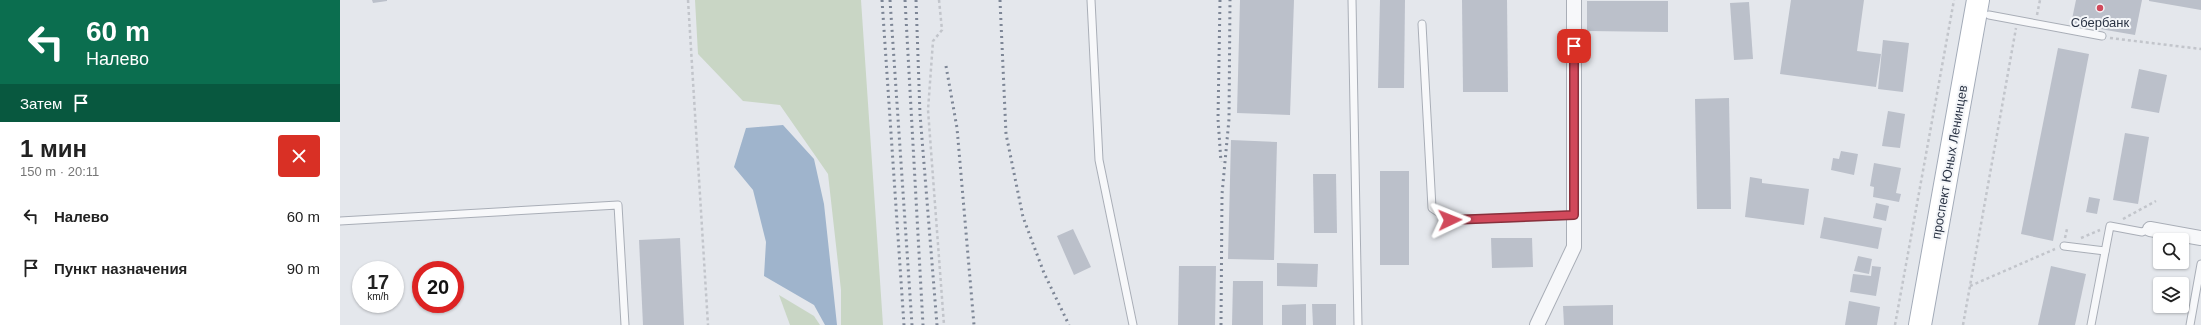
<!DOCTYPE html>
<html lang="ru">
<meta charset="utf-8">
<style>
body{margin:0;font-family:Helvetica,sans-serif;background:#f2f2f2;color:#222;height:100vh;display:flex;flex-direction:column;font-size:15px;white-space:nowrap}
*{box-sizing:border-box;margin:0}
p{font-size:13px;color:#767676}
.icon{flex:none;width:22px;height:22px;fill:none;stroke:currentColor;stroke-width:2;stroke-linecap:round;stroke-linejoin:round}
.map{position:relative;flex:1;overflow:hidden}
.details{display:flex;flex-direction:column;background:#fff;width:340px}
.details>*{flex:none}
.hud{background:#0b6e4f;color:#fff;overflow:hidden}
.fabs{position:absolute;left:1813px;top:233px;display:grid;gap:8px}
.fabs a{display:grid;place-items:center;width:36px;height:36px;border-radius:4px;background:#fff;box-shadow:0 1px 3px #0004;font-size:20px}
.speed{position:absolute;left:12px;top:261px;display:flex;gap:8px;font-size:20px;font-weight:700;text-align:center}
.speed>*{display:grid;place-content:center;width:52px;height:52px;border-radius:50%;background:#fff;box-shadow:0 1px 3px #0004;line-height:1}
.speed small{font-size:10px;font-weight:400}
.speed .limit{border:6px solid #d22;background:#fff;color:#111}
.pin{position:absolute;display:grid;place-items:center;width:34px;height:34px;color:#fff;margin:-17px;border-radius:8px;box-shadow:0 2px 6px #0006}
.me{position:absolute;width:44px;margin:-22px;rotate:88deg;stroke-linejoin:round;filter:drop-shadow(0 0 3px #0008)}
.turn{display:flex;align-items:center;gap:14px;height:84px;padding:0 20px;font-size:18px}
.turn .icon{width:52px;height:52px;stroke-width:2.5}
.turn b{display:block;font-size:28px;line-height:34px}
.then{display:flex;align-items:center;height:38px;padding:0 20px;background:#0003;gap:8px;font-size:15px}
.round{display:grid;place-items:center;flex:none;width:42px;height:42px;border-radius:4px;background:#f2f2f2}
.headline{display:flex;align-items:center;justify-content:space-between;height:68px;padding:0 20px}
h1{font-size:24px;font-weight:600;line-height:30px}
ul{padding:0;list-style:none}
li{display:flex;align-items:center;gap:12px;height:52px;padding:0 20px}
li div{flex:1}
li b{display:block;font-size:15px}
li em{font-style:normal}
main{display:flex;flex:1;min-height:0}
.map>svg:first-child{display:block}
</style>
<main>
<section class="details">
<div class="hud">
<div class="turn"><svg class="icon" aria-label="left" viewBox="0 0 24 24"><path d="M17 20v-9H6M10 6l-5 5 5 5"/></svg><div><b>60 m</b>Налево</div></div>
<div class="then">Затем<svg class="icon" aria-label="arrive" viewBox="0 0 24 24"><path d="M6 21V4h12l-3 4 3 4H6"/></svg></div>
</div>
<div class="headline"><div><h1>1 мин</h1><p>150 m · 20:11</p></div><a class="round" style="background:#d93025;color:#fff"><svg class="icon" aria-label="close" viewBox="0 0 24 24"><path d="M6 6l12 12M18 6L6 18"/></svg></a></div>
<ul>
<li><svg class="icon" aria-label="left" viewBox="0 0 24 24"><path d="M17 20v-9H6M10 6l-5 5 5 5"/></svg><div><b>Налево</b></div><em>60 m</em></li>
<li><svg class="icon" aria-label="arrive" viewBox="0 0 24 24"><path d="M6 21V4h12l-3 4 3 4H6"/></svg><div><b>Пункт назначения</b></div><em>90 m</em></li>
</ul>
</section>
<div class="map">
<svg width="1861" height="325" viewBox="0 0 1861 325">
<rect width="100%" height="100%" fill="#e4e7ec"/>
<g fill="#c9d6c5">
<path d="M355 0H521L543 325H501V290L488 174 440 105 403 101 358 54Z"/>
<path d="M439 295 474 316 480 325H450Z"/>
</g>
<path fill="#9fb4cc" d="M443 125 474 159 484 204 497 325H485L474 305 424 276 426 242 413 190 394 167 406 128Z"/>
<g fill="#bbc0ca">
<path d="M32 0H47V1L33 3Z"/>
<path d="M900 0H954L950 115 897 113Z"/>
<path d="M1040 0H1065L1064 88H1038Z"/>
<path d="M1122 0H1167L1168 92H1123Z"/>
<path d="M1451 0H1524L1517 51 1541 54 1536 87 1440 74Z"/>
<path d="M1736 0H1802L1795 35 1731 24Z"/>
<path d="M1809 0H1861V10L1809 1Z"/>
<path d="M1247 1H1328V32L1247 31Z"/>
<path d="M1409 2 1413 59 1394 60 1390 3Z"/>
<path d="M1543 40 1569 43 1563 92 1538 89Z"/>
<path d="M1718 48 1749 54 1713 241 1681 234Z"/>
<path d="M1799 69 1827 75 1819 113 1791 108Z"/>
<path d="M1389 98 1391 209H1357L1355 99Z"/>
<path d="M1548 111 1565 114 1560 148 1542 146Z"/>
<path d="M1785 133 1809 137 1798 204 1773 200Z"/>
<path d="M891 140 937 142 934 260 888 259Z"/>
<path d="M1501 151 1518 154 1514 175 1491 170 1493 158 1499 159Z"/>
<path d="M1534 163 1561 168 1556 193 1561 194 1559 202 1533 197 1534 187 1530 186Z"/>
<rect x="1040" y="171" width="29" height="94"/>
<path d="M973 174H996L997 233H974Z"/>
<path d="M1410 177 1422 179V183L1469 189 1464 225 1405 217Z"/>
<path d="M1749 197 1760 199 1757 214 1746 212Z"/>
<path d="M1536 203 1549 206 1546 221 1533 218Z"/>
<path d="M1484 217 1542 228 1538 249 1480 238Z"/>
<path d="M733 229 751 267 734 275 717 236Z"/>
<path d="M340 238 344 325H303L299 240Z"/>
<path d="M1151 238H1192L1193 267 1152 268Z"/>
<path d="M1518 256 1532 259 1529 274 1514 271Z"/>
<path d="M937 263 978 264 977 287 937 286Z"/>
<path d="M839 266H876L875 325H838Z"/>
<path d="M1532 266 1541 267 1536 296 1510 292 1513 274 1531 276Z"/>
<path d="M1711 266 1746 274 1735 325H1698Z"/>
<path d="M893 281H923V325H892Z"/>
<path d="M1509 301 1540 307 1537 325H1505Z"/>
<path d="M966 304V325H942V305Z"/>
<path d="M972 304H996V325H973Z"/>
<path d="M1273 305V325H1224L1223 306Z"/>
</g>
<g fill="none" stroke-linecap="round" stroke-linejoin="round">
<defs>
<g id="service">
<path d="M751 0 759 160 793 325"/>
<path d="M1012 0 1018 325"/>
<path d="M1649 15 1762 36"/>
<path d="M1082 24 1092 208 1110 220 1234 215"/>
<path d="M0 221 278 205 285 325"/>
<path d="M1724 246 1765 251"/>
<path d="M1751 325 1770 226 1802 232 1810 229"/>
<path d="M1850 325 1861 264"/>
</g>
<g id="minor">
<path d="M1810 229 1861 238"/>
<path d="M1197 325 1234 247V0"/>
</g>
<path id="primary" d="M1580 325 1638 0"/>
</defs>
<use href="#service" stroke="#a9aeb7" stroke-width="9"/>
<use href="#minor" stroke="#a9aeb7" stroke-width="16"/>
<use href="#primary" stroke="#a3abb8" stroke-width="24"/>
<g stroke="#c2c5cb" stroke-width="2.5" stroke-dasharray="3 3" stroke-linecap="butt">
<path d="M348 0 368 325"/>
<path d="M599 0 602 30 593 41 588 110 604 325"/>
<path d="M1697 15 1700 0"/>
<path d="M1770 38 1861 49"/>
<path d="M1783 219 1816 201"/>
<path d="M1725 238 1727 229"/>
<path d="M1741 238 1760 230"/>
<path d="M1630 286 1715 249"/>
<path d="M1555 325 1614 0"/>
<path d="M1623 325 1676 28"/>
</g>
<use href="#service" stroke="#f7f8fa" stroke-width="7"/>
<use href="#minor" stroke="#f7f8fa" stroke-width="14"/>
<use href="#primary" stroke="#fff" stroke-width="22"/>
<g stroke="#7d8696" stroke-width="3" stroke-dasharray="2 4" stroke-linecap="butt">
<path d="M542 0 564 325"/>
<path d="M550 0 572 325"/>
<path d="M565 0 583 325"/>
<path d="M576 0 580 114 597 325"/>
<path d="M660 0 666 134 683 217 704 273 729 325"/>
<path d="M880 0 878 119 881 162"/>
<path d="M606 66 617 128 634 325"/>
<path d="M881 325 882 194 889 119 890 0"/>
</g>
</g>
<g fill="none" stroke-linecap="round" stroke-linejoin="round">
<defs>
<path id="route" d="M1110 220 1234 215V46"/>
</defs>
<use href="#route" stroke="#882f3b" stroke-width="10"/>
<use href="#route" stroke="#d1495b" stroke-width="7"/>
</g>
<circle fill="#d1495b" stroke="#f4f6f9" stroke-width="1.5" cx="1760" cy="8" r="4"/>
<g text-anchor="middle" stroke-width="4" stroke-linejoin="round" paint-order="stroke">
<g font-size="13" fill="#2b3445" stroke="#f4f6f9">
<text x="1760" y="27">Сбербанк</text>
</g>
<g font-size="13" fill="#2b3445" stroke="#f4f6f9">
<text transform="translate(1609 162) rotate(-80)" y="5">проспект Юных Ленинцев</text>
</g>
</g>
</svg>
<div class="fabs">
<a><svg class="icon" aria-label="search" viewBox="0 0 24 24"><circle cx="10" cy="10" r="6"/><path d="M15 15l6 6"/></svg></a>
<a><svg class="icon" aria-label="layers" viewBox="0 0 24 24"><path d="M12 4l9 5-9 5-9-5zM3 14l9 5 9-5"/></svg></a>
</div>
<div class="speed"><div>17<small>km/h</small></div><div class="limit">20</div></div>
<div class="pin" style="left:1234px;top:46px;background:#d93025"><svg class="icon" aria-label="arrive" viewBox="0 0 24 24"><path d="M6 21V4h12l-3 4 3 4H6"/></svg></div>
<svg class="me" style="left:1110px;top:220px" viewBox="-20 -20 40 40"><path d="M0-17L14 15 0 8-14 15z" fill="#d1495b" stroke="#fff" stroke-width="4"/></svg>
</div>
</main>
